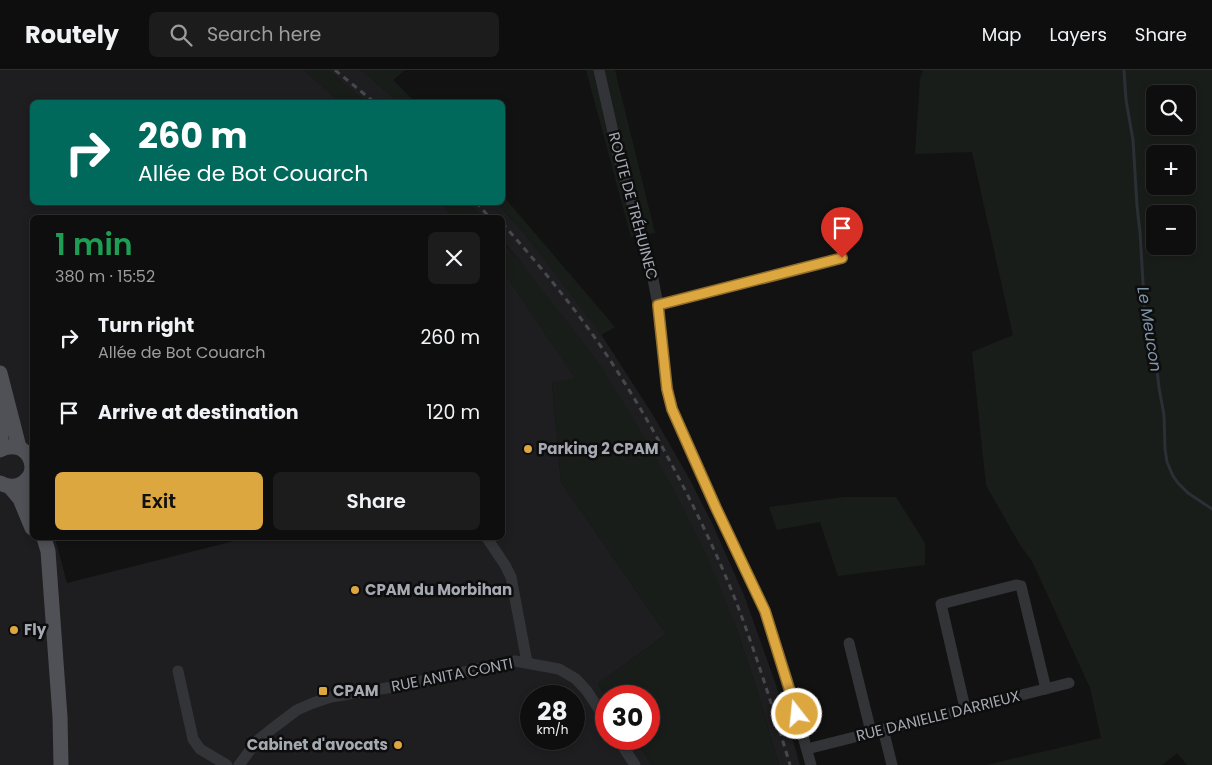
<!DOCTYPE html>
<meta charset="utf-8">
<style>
body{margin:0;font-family:Poppins,sans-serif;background:#1c1c1c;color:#f1f3f6;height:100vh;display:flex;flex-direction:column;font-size:19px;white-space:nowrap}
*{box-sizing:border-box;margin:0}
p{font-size:16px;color:#9b9c9e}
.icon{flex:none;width:28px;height:28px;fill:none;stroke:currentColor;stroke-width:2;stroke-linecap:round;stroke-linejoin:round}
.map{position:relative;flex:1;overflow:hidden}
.drawer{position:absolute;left:30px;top:145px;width:475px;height:325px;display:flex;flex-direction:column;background:#0e0e0e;border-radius:8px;box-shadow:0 2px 8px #0003,0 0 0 1px #2e2e2e}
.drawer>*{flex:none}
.guide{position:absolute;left:30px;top:30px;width:475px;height:105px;border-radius:8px;box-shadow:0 2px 8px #0003,0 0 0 1px #2e2e2e;background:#00695c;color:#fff;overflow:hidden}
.fabs{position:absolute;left:1146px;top:15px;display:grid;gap:10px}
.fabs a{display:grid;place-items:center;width:50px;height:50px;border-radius:8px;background:#0e0e0e;box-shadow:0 2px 8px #0003,0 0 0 1px #2e2e2e;font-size:25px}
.speed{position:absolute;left:520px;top:615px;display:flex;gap:10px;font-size:25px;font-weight:700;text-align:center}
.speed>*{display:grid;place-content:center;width:65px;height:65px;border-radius:50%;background:#0e0e0e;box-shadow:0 2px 8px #0003,0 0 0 1px #2e2e2e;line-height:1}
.speed small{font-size:12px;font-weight:400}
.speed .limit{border:8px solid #d22;background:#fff;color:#111}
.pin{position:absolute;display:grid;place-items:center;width:42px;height:42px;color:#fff;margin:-51px -21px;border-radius:50% 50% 50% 0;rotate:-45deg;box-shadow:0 0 5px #0007}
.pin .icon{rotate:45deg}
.me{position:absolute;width:55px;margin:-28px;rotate:344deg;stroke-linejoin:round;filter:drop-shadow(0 0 4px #0008)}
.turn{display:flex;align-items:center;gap:18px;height:105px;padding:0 25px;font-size:22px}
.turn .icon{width:65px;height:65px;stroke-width:2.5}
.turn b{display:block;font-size:35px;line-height:42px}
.round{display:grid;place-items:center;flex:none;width:52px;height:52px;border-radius:8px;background:#1c1c1c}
.summary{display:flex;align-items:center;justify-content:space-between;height:85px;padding:0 25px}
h1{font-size:30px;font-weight:600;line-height:38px;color:#1e9e55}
.cta{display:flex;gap:10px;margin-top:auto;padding:10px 25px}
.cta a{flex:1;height:58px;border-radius:8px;background:#dda740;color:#111;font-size:20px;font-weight:600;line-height:58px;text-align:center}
.cta a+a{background:#1c1c1c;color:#f1f3f6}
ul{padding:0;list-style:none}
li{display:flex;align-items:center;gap:15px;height:75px;padding:0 25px}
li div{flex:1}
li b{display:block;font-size:19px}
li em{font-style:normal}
header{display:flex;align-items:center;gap:30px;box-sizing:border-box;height:70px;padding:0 25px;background:#0e0e0e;border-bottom:1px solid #2e2e2e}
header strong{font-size:24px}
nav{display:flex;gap:28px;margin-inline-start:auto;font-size:18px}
.search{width:350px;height:45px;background:#1c1c1c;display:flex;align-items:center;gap:12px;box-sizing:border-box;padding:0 18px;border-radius:8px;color:#9b9c9e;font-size:19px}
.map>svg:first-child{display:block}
</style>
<header>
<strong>Routely</strong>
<div class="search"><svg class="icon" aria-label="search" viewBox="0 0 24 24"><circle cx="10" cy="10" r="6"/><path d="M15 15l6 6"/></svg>Search here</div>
<nav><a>Map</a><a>Layers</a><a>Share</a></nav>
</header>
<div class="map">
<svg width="1212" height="695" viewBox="0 0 1212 695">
<rect width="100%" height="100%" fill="#121213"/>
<g fill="#1e1e20" fill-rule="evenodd">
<path d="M0 0H304L340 32H32V132H440L454 147 32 148V468H55L67 513 246 468H502L503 201 576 309 552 313 561 412 666 564 598 614 606 627V669H635L652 695H0ZM531 626H574V669H531Z"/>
<path d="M328 0H361L398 32H366Z"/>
<path d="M468 133H497L524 163 595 255 653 345 690 410 712 453 744 525 782 632 800 695H779L755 613 734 552 520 191 503 171 502 148 482 147Z"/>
</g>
<g fill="#191d19" fill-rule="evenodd">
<path d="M304 0H328L366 32H340Z"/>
<path d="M361 0H405L393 10 415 32H398Z"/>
<path d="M586 0H615L655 163 631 167Z"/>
<path d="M923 0H1212V695H1187L1177 683 1162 695H986L1101 668 1090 618 1032 491 1020 475 986 415 972 282 1013 265 972 82 915 84 920 9ZM1155 24H1188V56H1155ZM1155 84H1188V116H1155ZM1155 144H1188V176H1155Z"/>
<path d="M503 126 510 134 615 257 601 265 524 163 497 133 502 132Z"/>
<path d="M440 133H468L482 147H454Z"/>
<path d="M502 171 520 191 599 293 634 349 673 418 706 483 734 552 755 613 779 695H652L635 669H649V626L606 627 598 614 666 564 561 412 552 312 575 308 503 201Z"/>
<path d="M844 427H896L925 473V495L838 506 820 452 777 460 769 437Z"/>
</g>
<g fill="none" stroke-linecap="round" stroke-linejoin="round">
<path stroke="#2a3035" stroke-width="3" d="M1124 0 1126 30 1133 70 1137 136 1140 162 1145 246 1155 282 1159 318 1164 345 1165 379 1167 392 1173 406 1178 413 1188 423 1212 439"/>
<g stroke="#333438" stroke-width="11">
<path d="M599 0 618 84 652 204 658 235 667 319 672 339 716 438 765 541 787 609 811 695"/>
<path d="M658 235 842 188"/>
<path d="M487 468 505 495 511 507 527 592"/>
<path d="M849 573 871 662"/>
<path d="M178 601 193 669 200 679 227 695"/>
<path d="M965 638 941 534 1016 515 1021 516 1046 619"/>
<path d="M883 659 892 695"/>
<path d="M618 669 635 695"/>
<path d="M807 679 1069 613"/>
<path d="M239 695 257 671 273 658 297 640 313 633 331 627 399 616 515 591 559 599 576 609 587 621 606 650"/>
</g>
<g stroke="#505156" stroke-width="15">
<path d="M0 303 19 377"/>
<path d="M0 338 1 351V379"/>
<path d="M0 380C28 365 45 405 19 415 12 418 6 416 0 413"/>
<path d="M27 409 32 431"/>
<path d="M10 417 20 429 32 458"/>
<path d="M44 468 48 481 60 647 61 695"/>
</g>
<g stroke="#46484c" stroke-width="3" stroke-dasharray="6 5" stroke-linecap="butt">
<path d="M335 0 374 32"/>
<path d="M476 132 490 148"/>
<path d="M502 153C534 189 565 226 593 265 626 312 655 362 682 414 702 453 721 493 737 534 757 587 774 641 790 695"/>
</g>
</g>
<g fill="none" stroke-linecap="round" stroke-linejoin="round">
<defs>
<path id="route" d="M797 644 765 541 716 438 672 339 667 319 658 235 842 188"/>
</defs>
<use href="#route" stroke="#906d2a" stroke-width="12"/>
<use href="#route" stroke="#dda740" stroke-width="9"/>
</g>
<g fill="#dda740" stroke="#0d0d0e" stroke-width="2">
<circle cx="528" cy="379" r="5"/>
<circle cx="355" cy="520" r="5"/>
<circle cx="14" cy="560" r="5"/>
<rect x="318" y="616" width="10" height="10" rx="2.5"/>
<circle cx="398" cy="675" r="5"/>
</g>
<g text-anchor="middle" stroke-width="5" stroke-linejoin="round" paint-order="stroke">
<g font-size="15" fill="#a5a9b2" stroke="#0d0d0e">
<text transform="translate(633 136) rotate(75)" y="5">ROUTE DE TRÉHUINEC</text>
<text transform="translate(452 605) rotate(-11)" y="5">RUE ANITA CONTI</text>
<text transform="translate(938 646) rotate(-14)" y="5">RUE DANIELLE DARRIEUX</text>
</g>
<g font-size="15" font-weight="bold" fill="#a5a9b2" stroke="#0d0d0e" text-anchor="start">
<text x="538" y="384">Parking 2 CPAM</text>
<text x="365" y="525">CPAM du Morbihan</text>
<text x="24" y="565">Fly</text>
<text x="333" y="626">CPAM</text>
<text x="388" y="680" text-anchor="end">Cabinet d'avocats</text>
</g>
<g font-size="16" font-style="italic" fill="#7f96aa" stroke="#0d0d0e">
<text transform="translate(1150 259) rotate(81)" y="6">Le Meucon</text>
</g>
</g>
</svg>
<div class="fabs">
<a><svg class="icon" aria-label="search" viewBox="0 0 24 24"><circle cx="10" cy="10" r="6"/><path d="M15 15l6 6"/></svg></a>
<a>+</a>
<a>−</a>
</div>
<div class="speed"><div>28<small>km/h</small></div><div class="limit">30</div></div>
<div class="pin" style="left:842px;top:188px;background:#d93025"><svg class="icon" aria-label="arrive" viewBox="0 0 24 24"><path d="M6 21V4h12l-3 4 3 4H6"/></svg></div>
<svg class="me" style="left:797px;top:644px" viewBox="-20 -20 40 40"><circle r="17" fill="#dda740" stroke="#fff" stroke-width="3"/><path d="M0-11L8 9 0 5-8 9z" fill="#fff"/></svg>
<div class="guide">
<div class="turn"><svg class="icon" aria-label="right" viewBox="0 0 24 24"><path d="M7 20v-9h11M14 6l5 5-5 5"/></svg><div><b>260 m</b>Allée de Bot Couarch</div></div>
</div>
<section class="drawer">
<div class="summary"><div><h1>1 min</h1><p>380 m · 15:52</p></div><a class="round"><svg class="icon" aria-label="close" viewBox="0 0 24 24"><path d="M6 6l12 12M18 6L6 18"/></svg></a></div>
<ul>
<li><svg class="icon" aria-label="right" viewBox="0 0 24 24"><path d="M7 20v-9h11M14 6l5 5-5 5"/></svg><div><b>Turn right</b><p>Allée de Bot Couarch</p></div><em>260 m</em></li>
<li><svg class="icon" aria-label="arrive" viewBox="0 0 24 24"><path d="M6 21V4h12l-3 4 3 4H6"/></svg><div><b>Arrive at destination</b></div><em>120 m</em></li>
</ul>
<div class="cta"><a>Exit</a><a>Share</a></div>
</section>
</div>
